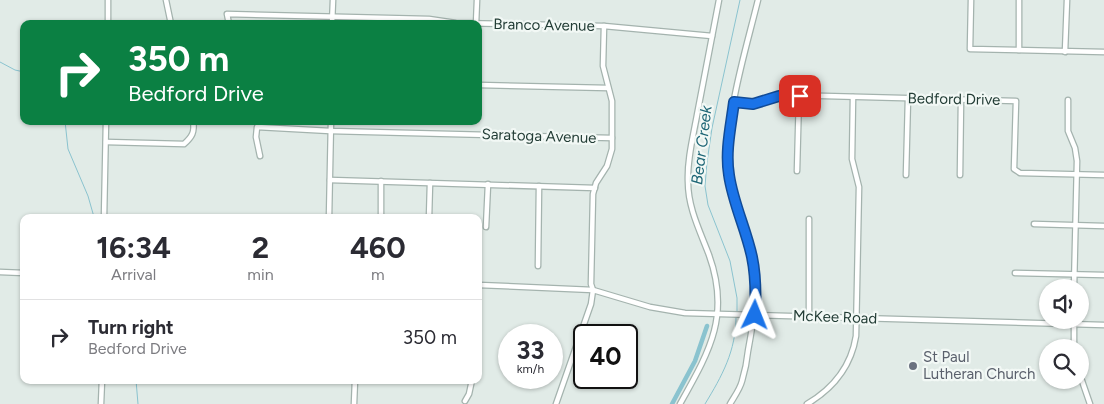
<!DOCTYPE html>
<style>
body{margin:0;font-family:Figtree,sans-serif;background:#f2f2f3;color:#2b2b33;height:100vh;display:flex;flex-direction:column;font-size:19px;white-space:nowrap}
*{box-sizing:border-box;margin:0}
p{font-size:16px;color:#7c7c81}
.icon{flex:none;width:28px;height:28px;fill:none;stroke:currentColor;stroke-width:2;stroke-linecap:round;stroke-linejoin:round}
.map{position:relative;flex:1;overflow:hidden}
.drawer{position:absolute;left:20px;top:214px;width:462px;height:170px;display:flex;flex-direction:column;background:#fff;border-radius:10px;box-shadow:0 1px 4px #0004}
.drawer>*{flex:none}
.hud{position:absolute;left:20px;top:20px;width:462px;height:105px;border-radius:10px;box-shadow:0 1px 4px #0004;background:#0b8043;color:#fff;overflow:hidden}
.buttons{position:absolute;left:1039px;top:279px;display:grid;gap:10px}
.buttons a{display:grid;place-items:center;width:50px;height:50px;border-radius:50%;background:#fff;box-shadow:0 1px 4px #0004;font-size:25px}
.speed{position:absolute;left:498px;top:324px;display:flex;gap:10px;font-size:25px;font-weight:700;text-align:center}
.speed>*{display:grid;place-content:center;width:65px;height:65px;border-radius:50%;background:#fff;box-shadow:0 1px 4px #0004;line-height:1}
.speed small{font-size:12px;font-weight:400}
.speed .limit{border:2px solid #111;border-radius:8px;background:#fff;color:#111}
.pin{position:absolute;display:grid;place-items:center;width:42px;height:42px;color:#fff;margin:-21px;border-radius:10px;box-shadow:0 2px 8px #0006}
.me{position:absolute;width:55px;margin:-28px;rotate:2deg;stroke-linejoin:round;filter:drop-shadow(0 0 4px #0008)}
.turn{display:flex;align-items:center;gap:18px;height:105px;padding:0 25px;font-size:22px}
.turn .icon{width:65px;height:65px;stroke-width:2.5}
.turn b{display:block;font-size:35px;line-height:42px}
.eta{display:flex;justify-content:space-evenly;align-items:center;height:85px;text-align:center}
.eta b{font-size:30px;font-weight:700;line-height:35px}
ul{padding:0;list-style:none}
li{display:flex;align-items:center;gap:15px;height:75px;padding:0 25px;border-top:1px solid #e1e1e2}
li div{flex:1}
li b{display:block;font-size:19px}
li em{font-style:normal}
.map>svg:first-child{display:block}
</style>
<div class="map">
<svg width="1104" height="404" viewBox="0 0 1104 404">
<rect width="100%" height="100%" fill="#e1ebe7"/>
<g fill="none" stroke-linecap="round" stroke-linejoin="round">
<g stroke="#8ac3cf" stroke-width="1">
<path d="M0 62 15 70 24 72"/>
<path d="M65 121 68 149 88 196 94 217"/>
<path d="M737 313V298L730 261 708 205 705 186 707 162 712 128 740 0"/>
<path d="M136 380 138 404"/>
<path d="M705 404C722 376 736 351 736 317"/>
</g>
<path stroke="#8ac3cf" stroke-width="4.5" d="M672 404 695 361 707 326"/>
<defs>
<g id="minor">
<path d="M166 0 171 24"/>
<path d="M971 0 970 49 1104 52"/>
<path d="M108 24V0"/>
<path d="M229 24 227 14 429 19 456 23 604 26 712 36"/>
<path d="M332 24 333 0"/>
<path d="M476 24 477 0"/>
<path d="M1019 50V0"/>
<path d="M1065 52 1067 0"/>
<path d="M479 85 608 88"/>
<path d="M1068 100V131L1075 148 1077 161 1074 288"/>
<path d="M734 102C756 108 767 97 787 95L1016 101 1014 169 1020 173 1104 175"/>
<path d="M106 142 184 144C192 137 195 132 193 121"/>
<path d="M260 156 256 137 257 127 330 131 612 138"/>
<path d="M797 171 799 95"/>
<path d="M906 175 908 98"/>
<path d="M960 175 961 100"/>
<path d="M330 180 595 188"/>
<path d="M104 218 106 121"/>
<path d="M329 218 331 121"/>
<path d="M381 218V181"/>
<path d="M429 218 430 183"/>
<path d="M1034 224 1104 226"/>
<path d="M486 227 488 184"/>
<path d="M538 266 539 186"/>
<path d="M0 272 24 273"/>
<path d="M1015 273 1104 275"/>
<path d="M479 285 593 290 650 307 685 313 1104 325"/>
<path d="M809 316V219"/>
<path d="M1074 348V320"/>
<path d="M1080 375 1090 404"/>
<path d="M465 401 469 394 472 380"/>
<path d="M101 404 102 380"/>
<path d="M354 404 355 380"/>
<path d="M556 404 591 304 593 290 591 284 593 194 596 183 607 166 612 149V101L603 66 604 26"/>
<path d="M680 404C709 352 731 316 709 255 700 231 688 208 688 182 687 160 693 137 697 115 704 77 712 38 719 0"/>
<path d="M730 404C734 397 740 389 742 381 745 371 747 361 748 351 754 319 759 288 751 256 745 226 729 196 728 164 727 109 745 53 758 0"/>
<path d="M807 404C834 388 851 367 856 336L859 187 852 159 853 97"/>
</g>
</defs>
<use href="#minor" stroke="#a4b3ae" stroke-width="7"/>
<use href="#minor" stroke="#fff" stroke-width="4.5"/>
</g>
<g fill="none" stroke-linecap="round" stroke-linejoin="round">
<defs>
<path id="route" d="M755 315C756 295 756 276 752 257 746 229 733 203 729 175 725 151 731 126 734 102L753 104 779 96H800"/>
</defs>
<use href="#route" stroke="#114b97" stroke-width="12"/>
<use href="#route" stroke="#1a73e8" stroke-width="9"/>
</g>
<circle fill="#6b7280" stroke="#f2f8f5" stroke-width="2" cx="913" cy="366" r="5"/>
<g text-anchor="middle" stroke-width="4.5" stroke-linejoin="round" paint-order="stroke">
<g font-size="15" fill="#223c35" stroke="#f2f8f5">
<text transform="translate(544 25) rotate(1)" y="5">Branco Avenue</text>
<text transform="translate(954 99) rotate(1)" y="5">Bedford Drive</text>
<text transform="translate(539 136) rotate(2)" y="5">Saratoga Avenue</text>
<text transform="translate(835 317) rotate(2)" y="5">McKee Road</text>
</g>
<g font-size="15" fill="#5b616d" stroke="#f2f8f5" text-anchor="start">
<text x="923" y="362">St Paul<tspan x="923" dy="17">Lutheran Church</tspan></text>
</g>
<g font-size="16" font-style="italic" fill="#1e6676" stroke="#f2f8f5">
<text transform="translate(701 145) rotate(-83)" y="6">Bear Creek</text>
</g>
</g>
</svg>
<div class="buttons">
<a><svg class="icon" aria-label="sound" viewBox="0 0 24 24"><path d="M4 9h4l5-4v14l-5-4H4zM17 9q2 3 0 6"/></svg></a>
<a><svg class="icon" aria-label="search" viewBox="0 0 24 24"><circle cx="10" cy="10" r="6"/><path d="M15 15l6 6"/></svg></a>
</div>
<div class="speed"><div>33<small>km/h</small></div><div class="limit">40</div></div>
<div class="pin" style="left:800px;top:96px;background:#d93025"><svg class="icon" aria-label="arrive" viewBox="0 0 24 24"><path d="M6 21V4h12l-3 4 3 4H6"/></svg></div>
<svg class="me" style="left:755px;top:315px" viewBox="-20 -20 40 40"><path d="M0-17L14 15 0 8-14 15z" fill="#1a73e8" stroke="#fff" stroke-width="4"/></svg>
<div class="hud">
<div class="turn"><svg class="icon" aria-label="right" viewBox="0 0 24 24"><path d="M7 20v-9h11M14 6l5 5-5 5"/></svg><div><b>350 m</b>Bedford Drive</div></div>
</div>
<section class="drawer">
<div class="eta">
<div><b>16:34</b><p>Arrival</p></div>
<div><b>2</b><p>min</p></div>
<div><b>460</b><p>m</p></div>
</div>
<ul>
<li><svg class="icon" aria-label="right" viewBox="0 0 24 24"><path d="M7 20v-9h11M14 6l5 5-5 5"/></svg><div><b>Turn right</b><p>Bedford Drive</p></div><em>350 m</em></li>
</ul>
</section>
</div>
